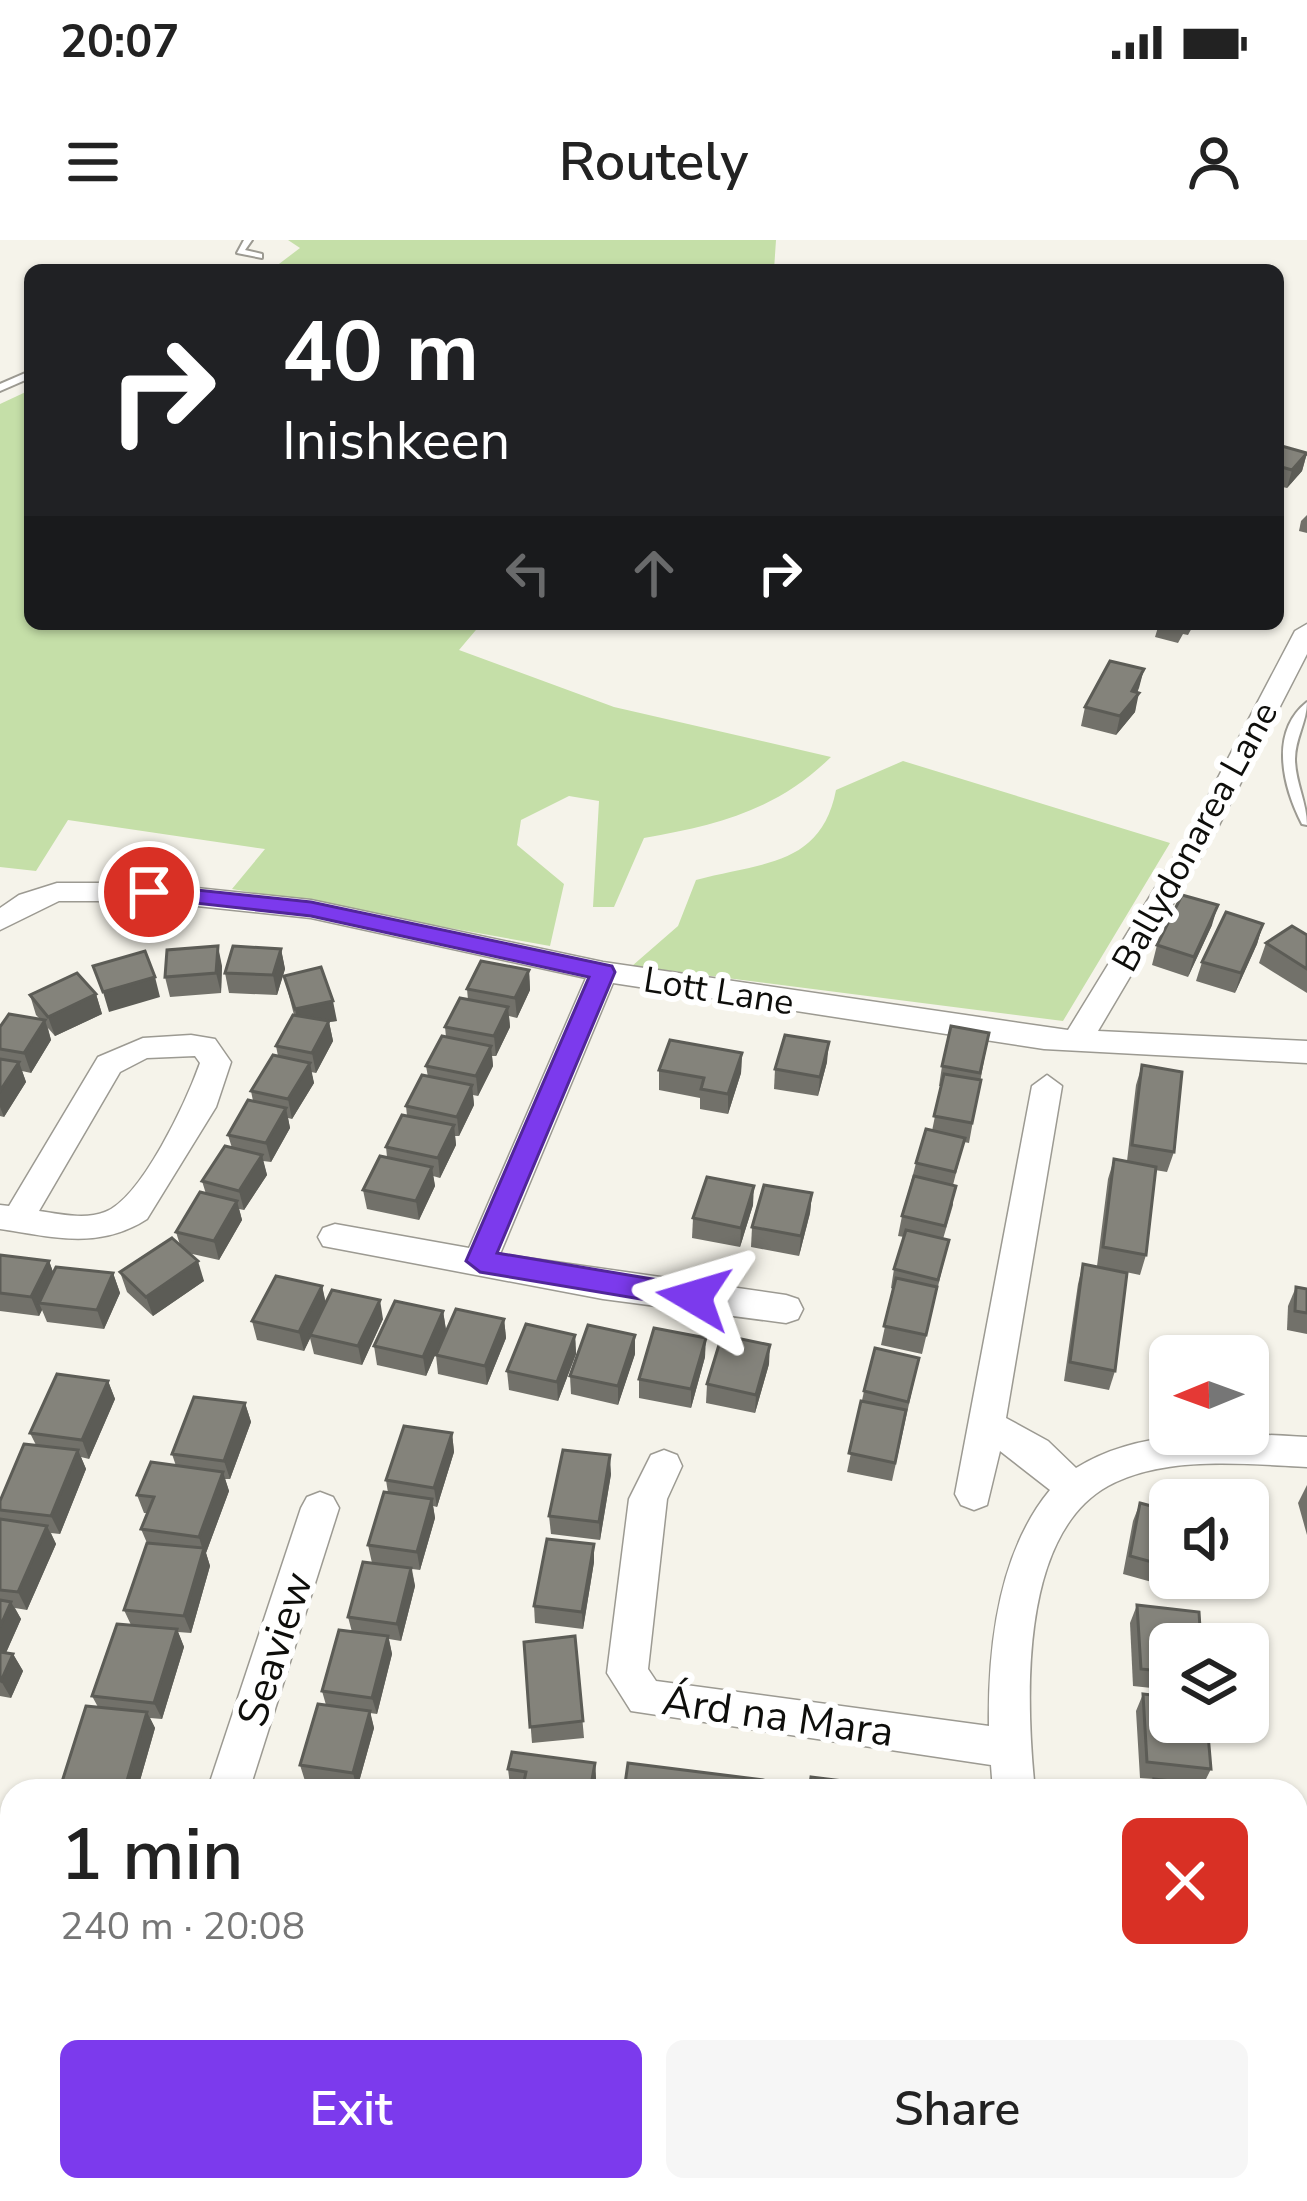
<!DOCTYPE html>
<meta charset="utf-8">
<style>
body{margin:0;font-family:"Nunito Sans",sans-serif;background:#f6f6f6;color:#222;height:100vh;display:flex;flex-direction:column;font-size:45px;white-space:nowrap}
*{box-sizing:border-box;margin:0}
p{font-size:39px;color:#767676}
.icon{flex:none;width:66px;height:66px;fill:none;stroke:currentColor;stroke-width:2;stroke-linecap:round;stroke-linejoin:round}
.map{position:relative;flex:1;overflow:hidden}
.sheet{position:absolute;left:0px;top:1539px;width:1308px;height:423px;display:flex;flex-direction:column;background:#fff;border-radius:36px 36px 0 0;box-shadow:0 3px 9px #0004}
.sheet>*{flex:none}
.top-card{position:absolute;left:24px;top:24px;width:1260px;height:366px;border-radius:18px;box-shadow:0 3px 9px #0004;background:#202124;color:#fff;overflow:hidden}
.needle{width:78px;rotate:269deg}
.fabs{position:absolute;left:1149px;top:1095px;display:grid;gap:24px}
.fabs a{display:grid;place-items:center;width:120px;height:120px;border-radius:18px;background:#fff;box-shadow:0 3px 9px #0004;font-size:60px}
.pin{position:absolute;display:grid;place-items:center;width:102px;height:102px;color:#fff;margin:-51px;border:6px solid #fff;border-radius:50%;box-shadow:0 3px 12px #0007}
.me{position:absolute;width:132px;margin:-66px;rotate:277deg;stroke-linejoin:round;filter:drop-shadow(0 0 9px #0008)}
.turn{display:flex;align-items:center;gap:42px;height:252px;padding:0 60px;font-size:54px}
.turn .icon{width:156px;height:156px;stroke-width:2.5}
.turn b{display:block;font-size:84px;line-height:102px}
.lanes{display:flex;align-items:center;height:114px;padding:0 60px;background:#0003;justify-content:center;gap:60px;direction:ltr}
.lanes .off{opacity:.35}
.round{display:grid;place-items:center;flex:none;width:126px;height:126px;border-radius:18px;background:#f6f6f6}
.headline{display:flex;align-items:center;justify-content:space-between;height:204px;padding:0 60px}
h1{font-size:72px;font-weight:600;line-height:90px}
.primary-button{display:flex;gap:24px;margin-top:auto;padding:24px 60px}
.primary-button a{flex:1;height:138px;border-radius:18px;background:#7c3aed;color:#fff;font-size:48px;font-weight:600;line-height:138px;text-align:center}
.primary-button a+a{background:#f6f6f6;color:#222}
.status{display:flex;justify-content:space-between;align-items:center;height:84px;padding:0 60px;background:#fff;direction:ltr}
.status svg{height:33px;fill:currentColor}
header{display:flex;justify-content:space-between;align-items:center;height:156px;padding:0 60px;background:#fff;font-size:54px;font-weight:600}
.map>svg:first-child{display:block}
</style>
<div class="status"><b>20:07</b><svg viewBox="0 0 49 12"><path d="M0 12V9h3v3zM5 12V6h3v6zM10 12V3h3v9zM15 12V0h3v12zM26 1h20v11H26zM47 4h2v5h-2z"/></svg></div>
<header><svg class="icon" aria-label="menu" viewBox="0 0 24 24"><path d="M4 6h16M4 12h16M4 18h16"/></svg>Routely<svg class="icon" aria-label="person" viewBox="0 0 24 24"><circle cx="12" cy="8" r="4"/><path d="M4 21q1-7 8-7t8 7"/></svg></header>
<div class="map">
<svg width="1307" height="1961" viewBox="0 0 1307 1961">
<rect width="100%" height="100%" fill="#f5f3ea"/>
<path fill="#edebda" d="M1296 1681 1307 1682V1961H1098V1950H1296Z"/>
<g fill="#c5dfa8">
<path d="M288 0H776L774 30H271L300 8Z"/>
<path d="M30 150V384H481L459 410 614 467 831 517C777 570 718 585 644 598L614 667H593L599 561 569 556 521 580 517 605 564 644 550 706 232 649 265 609 68 580 36 631 0 627V164Z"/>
<path d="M903 521 1170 603 1063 781 632 726 678 686 696 640C761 622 821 627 836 550Z"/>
</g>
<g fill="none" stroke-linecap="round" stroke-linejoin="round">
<defs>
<g id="service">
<path d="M244 0H252L245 10 262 14V18L237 13Z"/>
<path d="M30 131V138L0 151V144Z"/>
<path d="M1307 462C1307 482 1295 498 1295 519 1295 542 1307 562 1307 585L1302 584C1283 547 1269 492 1307 462Z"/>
</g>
<g id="minor">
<path d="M1307 384V414L1216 591 1098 791 1307 801V823L1044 809 613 743 500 1014 786 1055 798 1059 803 1069 798 1079 786 1083 603 1059 323 1006 318 997 323 988 335 984 469 1008 586 738 311 678 149 661H59L0 690V668L19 655 57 643H149L311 660 603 722 1068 790 1190 591 1295 391Z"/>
<path d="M191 795 215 799 231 822 216 867 147 979C99 1010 53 997 0 989V965L9 966 98 817 143 798ZM195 816 200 823C187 860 142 958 105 972 85 980 60 974 39 971L120 832 147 818Z"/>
<path d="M1047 835 1062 846 1006 1178 1048 1201 1076 1228C1143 1186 1232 1193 1307 1197V1227C1245 1224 1165 1215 1108 1246 1018 1296 1026 1463 1035 1551H993L991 1525 631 1471 607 1433 629 1259 651 1215 664 1210 677 1215 682 1226 667 1259 648 1429 656 1441 989 1486C988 1407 998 1313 1050 1250L1000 1211 987 1265 974 1270 961 1265 955 1254 1032 846Z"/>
<path d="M320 1252 333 1257 339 1268 249 1551H207L301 1268 307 1257Z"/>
<path d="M0 1736 12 1739V1785L0 1782Z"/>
<path d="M509 1950H557L554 1961H506Z"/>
<path d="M894 1950H991L995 1961H898Z"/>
</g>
</defs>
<use href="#service" stroke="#9c9a92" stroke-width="4"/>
<use href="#minor" stroke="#9c9a92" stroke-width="3"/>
<use href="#service" fill="#fff" fill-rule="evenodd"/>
<use href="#minor" fill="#fff" fill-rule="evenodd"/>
</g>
<g fill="#72716a">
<path d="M1278 205 1307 213 1302 231 1287 248 1278 246Z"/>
<path d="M1307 275V293L1299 291 1301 281Z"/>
<path d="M1159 384H1194L1188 395 1183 394 1178 403 1155 397Z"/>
<path d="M1144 429 1137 452 1135 472 1116 495 1081 486 1085 467Z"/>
<path d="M1263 684 1257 704 1235 753 1196 741 1202 722Z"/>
<path d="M1212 685 1188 737 1152 725 1157 705Z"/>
<path d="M1307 695V753L1259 723 1266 703Z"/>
<path d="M281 709 285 729 277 755 229 753 225 733Z"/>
<path d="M222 726 221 753 170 757 165 737Z"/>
<path d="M529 730 530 750 517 778 509 776 510 787 496 816H492L493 826 478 856 473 855 474 865 459 896H455L456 905 440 938 433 936 435 946 419 980 367 969 363 950 387 917 386 907 407 876 406 866 428 837 426 826 446 797 445 787 468 760 467 749Z"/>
<path d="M284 736 337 781 329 782 333 801 316 833 311 832 314 843 292 879 288 878 290 888 271 922 263 921 267 935 244 970 239 969 242 980 219 1020 188 1013 204 1041 153 1076 127 1052 120 1032 180 1005 176 992 206 954 202 941 232 908 228 895 253 861 251 851 278 816 276 806 294 775Z"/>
<path d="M96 754 102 774 55 796 48 788 51 800 31 833 22 831 26 842 4 877 0 876V787L40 779 36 775 30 755Z"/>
<path d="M989 793 969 903 964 902 953 945V965L943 999 949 1000 922 1114 881 1105 893 1049 891 1048 894 1029 904 997 898 996 902 976 916 923 932 891 941 846H939L942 826Z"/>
<path d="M742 813 741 833 728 874 700 869V858L659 850V830Z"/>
<path d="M827 822 818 856 774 849 775 829Z"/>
<path d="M1142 825 1174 912 1167 932 1155 930 1146 1015 1140 1035 1097 1026 1108 939 1114 919 1127 921 1136 845Z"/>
<path d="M812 953 810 973 799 1016 751 1007 752 987Z"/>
<path d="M753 965 740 1007 692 998 693 978Z"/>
<path d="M0 1015 49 1021 53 1032 113 1033 120 1053 104 1089 47 1082 42 1070 39 1076 0 1071Z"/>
<path d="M1083 1024 1115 1131 1109 1150 1064 1141 1078 1044Z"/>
<path d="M322 1046 326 1063 383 1079 362 1125 314 1114 310 1098 304 1111 257 1100 252 1081Z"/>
<path d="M1296 1047 1307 1049V1094L1287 1090 1288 1066Z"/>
<path d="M443 1071 446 1090 426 1136 377 1125 374 1106Z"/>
<path d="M504 1079 506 1098 487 1145 438 1134 436 1115Z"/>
<path d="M575 1095 576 1114 558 1161 509 1150 507 1131Z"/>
<path d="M635 1114 618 1165 571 1154 570 1136Z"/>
<path d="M705 1117 691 1168 639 1158V1139Z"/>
<path d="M769 1124 755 1173 706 1163 707 1144Z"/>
<path d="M915 1137 892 1241 847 1232 864 1151Z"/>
<path d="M108 1141 115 1159 89 1219 81 1217 86 1229 60 1294 51 1293 56 1304 27 1370 15 1368 21 1379 6 1413 13 1414 23 1431 11 1458 0 1456V1261L36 1205 30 1193Z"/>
<path d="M245 1163 251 1182 230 1239H225L229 1251 206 1313 210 1326 191 1393 178 1392 184 1407 162 1479 150 1478 155 1488 137 1551H64L61 1545 98 1467 92 1456 131 1385 124 1370 147 1303 141 1289 147 1273H144L137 1255 176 1226 172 1214Z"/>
<path d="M452 1193 454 1212 437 1267 433 1266 435 1278 420 1330 412 1329 415 1346 401 1401 389 1399 392 1414 377 1474 370 1473 374 1488 357 1549 305 1541 300 1525 326 1465 322 1451 352 1392 348 1377 372 1323 368 1305 388 1253 386 1240Z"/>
<path d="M611 1234 600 1300 551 1294 549 1276Z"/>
<path d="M1307 1245V1295L1298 1263Z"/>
<path d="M1140 1263 1170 1271V1338H1182L1177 1349 1123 1334 1133 1281Z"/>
<path d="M594 1304V1322L583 1389 535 1383 534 1366Z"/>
<path d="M1137 1365 1170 1404V1450L1133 1446 1130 1383Z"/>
<path d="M575 1396 584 1498 532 1503 524 1402Z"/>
<path d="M1143 1454 1211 1529 1203 1545 1215 1551H1148L1154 1539 1140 1538 1136 1471Z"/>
<path d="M595 1523 596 1539 593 1551H522L523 1547 510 1545 508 1529Z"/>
<path d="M0 1841 12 1843V1928L0 1925Z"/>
</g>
<g fill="#5c5c56">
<path d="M1307 213 1302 231 1287 248 1292 230Z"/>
<path d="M1144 429 1139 448 1134 460 1139 453 1135 472 1116 495 1120 476Z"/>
<path d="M1218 665 1212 685 1188 737 1194 717Z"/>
<path d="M1263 684 1257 704 1235 753 1241 733Z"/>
<path d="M218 706 222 726 221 753 216 733Z"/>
<path d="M281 709 285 729 277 755 273 735Z"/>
<path d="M529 730 530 750 517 778 515 758Z"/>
<path d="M155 737 160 757 109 772 103 752Z"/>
<path d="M96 754 102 774 55 796 48 777Z"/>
<path d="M333 761 337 781 329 782 333 801 316 833 312 813 299 789 295 769Z"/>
<path d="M508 767 510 787 496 816 494 796Z"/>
<path d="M45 780 51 800 31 833 24 813Z"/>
<path d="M829 802 827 822 818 856 820 837Z"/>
<path d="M491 806 493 826 478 856 476 836Z"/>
<path d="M742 813 741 833 728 874V854Z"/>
<path d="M19 822 26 842 4 877 0 867V851Z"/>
<path d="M310 823 314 843 292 879 288 859Z"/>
<path d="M472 845 474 865 459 896 457 877Z"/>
<path d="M286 868 290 888 271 922 266 903Z"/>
<path d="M454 885 456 905 440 938 438 918Z"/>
<path d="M262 915 267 935 244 970 239 951Z"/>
<path d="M432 927 435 946 419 980 416 961Z"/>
<path d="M754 946 753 965 740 1007 741 988Z"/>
<path d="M812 953 810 973 799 1016 801 996Z"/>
<path d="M237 961 242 980 219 1020 214 1001Z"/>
<path d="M49 1021 56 1040 39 1063 42 1070 39 1076 31 1057Z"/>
<path d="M198 1021 204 1041 153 1076 146 1057Z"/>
<path d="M113 1033 120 1053 104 1089 97 1070Z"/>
<path d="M322 1046 326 1066 304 1111 299 1092Z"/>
<path d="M380 1060 383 1079 362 1125 358 1106Z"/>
<path d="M443 1071 446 1090 426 1136 423 1117Z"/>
<path d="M504 1079 506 1098 487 1145 485 1126Z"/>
<path d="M575 1095 576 1114 558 1161 557 1142Z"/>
<path d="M635 1095V1114L618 1165V1146Z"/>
<path d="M706 1098 705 1117 691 1168V1149Z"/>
<path d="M770 1105 769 1124 755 1173 756 1155Z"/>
<path d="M108 1141 115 1159 89 1219 82 1200Z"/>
<path d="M245 1163 251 1182 230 1239 224 1221Z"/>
<path d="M452 1193 454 1212 437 1267 434 1248Z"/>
<path d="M78 1210 86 1229 60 1294 51 1276Z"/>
<path d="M610 1215 611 1234 600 1300 599 1282Z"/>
<path d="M223 1232 229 1251 206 1313 210 1326 191 1393 184 1376 203 1311 199 1297Z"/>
<path d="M432 1259 435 1278 420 1330 417 1312Z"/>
<path d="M47 1286 56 1304 27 1370 18 1352Z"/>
<path d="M594 1304V1322L583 1389 582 1372Z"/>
<path d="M411 1328 415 1346 401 1401 397 1384Z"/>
<path d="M11 1362 21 1379 0 1426V1387Z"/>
<path d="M177 1389 184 1407 162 1479 154 1463Z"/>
<path d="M388 1396 392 1414 377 1474 372 1458Z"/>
<path d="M13 1414 23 1431 11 1458 1 1441Z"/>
<path d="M370 1471 374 1488 357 1549 353 1533Z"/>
<path d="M147 1472 155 1488 137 1551H124Z"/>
<path d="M595 1523 596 1539 593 1551H590Z"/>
<path d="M453 1950H462L459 1961H451Z"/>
</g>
<g fill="#84837b" stroke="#5c5c56" stroke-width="3">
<path d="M1278 205 1307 213 1292 230 1278 226Z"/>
<path d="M1110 421 1144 429 1132 451 1139 453 1120 476 1085 467Z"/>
<path d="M1182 655 1218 665 1194 717 1157 705Z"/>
<path d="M1226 672 1263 684 1241 733 1202 722Z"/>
<path d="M1292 686 1307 695V729L1266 703Z"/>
<path d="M218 706 216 733 165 737 167 710Z"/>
<path d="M233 706 281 709 273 735 225 733Z"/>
<path d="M145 711 155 737 103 752 93 726Z"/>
<path d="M481 721 529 730 515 758 467 749Z"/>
<path d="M321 727 333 761 295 769 284 736Z"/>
<path d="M77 733 96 754 48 777 30 755Z"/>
<path d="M460 758 508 767 494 796 445 787Z"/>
<path d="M9 774 45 780 24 813 0 809V787Z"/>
<path d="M293 775 329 781 312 813 276 806Z"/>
<path d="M951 786 989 793 980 833 942 826Z"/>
<path d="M785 795 829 802 820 837 775 829Z"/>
<path d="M442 796 491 806 476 836 426 826Z"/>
<path d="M670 800 742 813 728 854 701 849 704 838 659 830Z"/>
<path d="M273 815 310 823 288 859 251 851Z"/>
<path d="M0 819 19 822 0 851Z"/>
<path d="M1142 825 1182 832 1174 912 1132 905Z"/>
<path d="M944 834 981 840 972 883 934 876Z"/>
<path d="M422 835 472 845 457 877 406 866Z"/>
<path d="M248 860 286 868 266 903 228 895Z"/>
<path d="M402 875 454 885 438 918 386 907Z"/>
<path d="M926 889 965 898 955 932 916 923Z"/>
<path d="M225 906 262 915 239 951 202 941Z"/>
<path d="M380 916 432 927 416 961 363 950Z"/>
<path d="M1114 919 1156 927 1146 1015 1103 1007Z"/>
<path d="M914 936 956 946 945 986 902 976Z"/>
<path d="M707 937 754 946 741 988 693 978Z"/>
<path d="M764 945 812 953 801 996 752 987Z"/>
<path d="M200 952 237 961 214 1001 176 992Z"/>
<path d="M906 990 949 1000 938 1040 894 1029Z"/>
<path d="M172 998 198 1021 146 1057 120 1032Z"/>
<path d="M0 1015 49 1021 31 1057 0 1053Z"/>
<path d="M1083 1024 1127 1033 1115 1131 1070 1122Z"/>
<path d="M56 1027 113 1033 97 1070 39 1063Z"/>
<path d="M276 1036 322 1046 299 1092 252 1081Z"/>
<path d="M896 1038 937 1047 926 1095 884 1086Z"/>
<path d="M1296 1047 1307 1049V1073L1295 1071Z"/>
<path d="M332 1050 380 1060 358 1106 310 1095Z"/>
<path d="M395 1061 443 1071 423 1117 374 1106Z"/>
<path d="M456 1069 504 1079 485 1126 436 1115Z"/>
<path d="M526 1084 575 1095 557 1142 507 1131Z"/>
<path d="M588 1085 635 1095 618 1146 570 1136Z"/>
<path d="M654 1088 706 1098 691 1149 639 1139Z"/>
<path d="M722 1095 770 1105 756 1155 707 1144Z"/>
<path d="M875 1108 919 1118 908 1162 864 1151Z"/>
<path d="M57 1134 108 1141 82 1200 30 1193Z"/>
<path d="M194 1157 245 1163 224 1221 172 1214Z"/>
<path d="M861 1161 906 1170 895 1223 849 1213Z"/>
<path d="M404 1186 452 1193 434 1248 386 1240Z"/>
<path d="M24 1204 78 1210 51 1276 0 1270V1261Z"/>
<path d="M563 1210 610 1215 599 1282 549 1276Z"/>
<path d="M151 1222 223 1232 199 1297 141 1289 154 1257 137 1255Z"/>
<path d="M384 1252 432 1259 417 1312 368 1305Z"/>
<path d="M1140 1263 1170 1271V1327L1130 1316Z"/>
<path d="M0 1279 47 1286 18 1352 0 1350Z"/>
<path d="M547 1299 594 1304 582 1372 534 1366Z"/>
<path d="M147 1303 204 1308 184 1376 124 1370Z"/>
<path d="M363 1322 411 1328 397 1384 348 1377Z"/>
<path d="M0 1360 11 1362 0 1387Z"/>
<path d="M1137 1365 1199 1372 1201 1404H1170V1432L1141 1429Z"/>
<path d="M117 1384 177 1389 154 1463 92 1456Z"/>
<path d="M339 1390 388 1396 372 1458 322 1451Z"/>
<path d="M575 1396 583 1481 530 1487 524 1402Z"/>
<path d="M0 1412 13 1414 1 1441 0 1440Z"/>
<path d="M1143 1454 1170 1457V1482H1207L1211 1529 1147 1522Z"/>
<path d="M318 1464 370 1471 353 1533 300 1525Z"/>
<path d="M86 1466 147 1472 124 1551 61 1545Z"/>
<path d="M512 1512 595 1523 590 1551H522L526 1532 508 1529Z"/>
<path d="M628 1523 763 1540 762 1551H624Z"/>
<path d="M811 1537 924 1551H809Z"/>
<path d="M1154 1539 1215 1546V1551H1155Z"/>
<path d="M297 1542 348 1550 295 1551Z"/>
<path d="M0 1841 12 1843V1912L10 1918 0 1916Z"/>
<path d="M389 1950H453L451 1961H386Z"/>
</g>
<path fill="#7c3aed" stroke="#51269a" stroke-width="3" d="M149 645 311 662 612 726 615 732 497 1013 694 1046 709 1057 705 1065 694 1068 480 1032 466 1021 589 737 311 676 141 657V647Z"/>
<g text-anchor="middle" stroke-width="12" stroke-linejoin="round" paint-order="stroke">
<g font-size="36" fill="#0e0e0b" stroke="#fff">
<text transform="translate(1194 596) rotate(-61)" y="13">Ballydonarea Lane</text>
<text transform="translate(719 750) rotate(9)" y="13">Lott Lane</text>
</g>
<g font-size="42" fill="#0e0e0b" stroke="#fff">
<text transform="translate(274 1409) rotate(-72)" y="15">Seaview</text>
<text transform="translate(778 1475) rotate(8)" y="15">Árd na Mara</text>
</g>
</g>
</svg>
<div class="fabs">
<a><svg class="needle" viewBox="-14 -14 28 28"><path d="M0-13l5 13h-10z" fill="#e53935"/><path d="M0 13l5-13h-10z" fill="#767676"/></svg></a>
<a><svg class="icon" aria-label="sound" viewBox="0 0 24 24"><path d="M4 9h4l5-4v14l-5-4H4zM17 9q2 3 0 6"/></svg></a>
<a><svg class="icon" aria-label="layers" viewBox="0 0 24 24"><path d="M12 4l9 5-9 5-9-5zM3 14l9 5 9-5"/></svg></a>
</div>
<div class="pin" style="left:149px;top:652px;background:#d93025"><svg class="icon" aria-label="arrive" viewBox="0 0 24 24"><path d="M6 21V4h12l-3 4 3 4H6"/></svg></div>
<svg class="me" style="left:694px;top:1057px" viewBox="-20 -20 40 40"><path d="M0-17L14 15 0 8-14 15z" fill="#7c3aed" stroke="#fff" stroke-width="4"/></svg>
<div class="top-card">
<div class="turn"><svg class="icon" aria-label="right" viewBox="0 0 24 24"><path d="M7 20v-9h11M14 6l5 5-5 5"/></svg><div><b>40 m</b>Inishkeen</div></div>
<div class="lanes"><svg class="icon off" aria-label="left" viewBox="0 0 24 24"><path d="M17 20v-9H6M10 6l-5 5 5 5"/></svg><svg class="icon off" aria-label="ahead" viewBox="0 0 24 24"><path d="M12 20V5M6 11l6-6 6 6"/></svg><svg class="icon" aria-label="right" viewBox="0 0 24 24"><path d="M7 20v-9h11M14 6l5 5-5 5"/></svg></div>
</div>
<section class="sheet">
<div class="headline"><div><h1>1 min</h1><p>240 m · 20:08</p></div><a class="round" style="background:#d93025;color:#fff"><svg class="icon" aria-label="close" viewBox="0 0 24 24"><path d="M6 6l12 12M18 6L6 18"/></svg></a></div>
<div class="primary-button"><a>Exit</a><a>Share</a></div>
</section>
</div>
